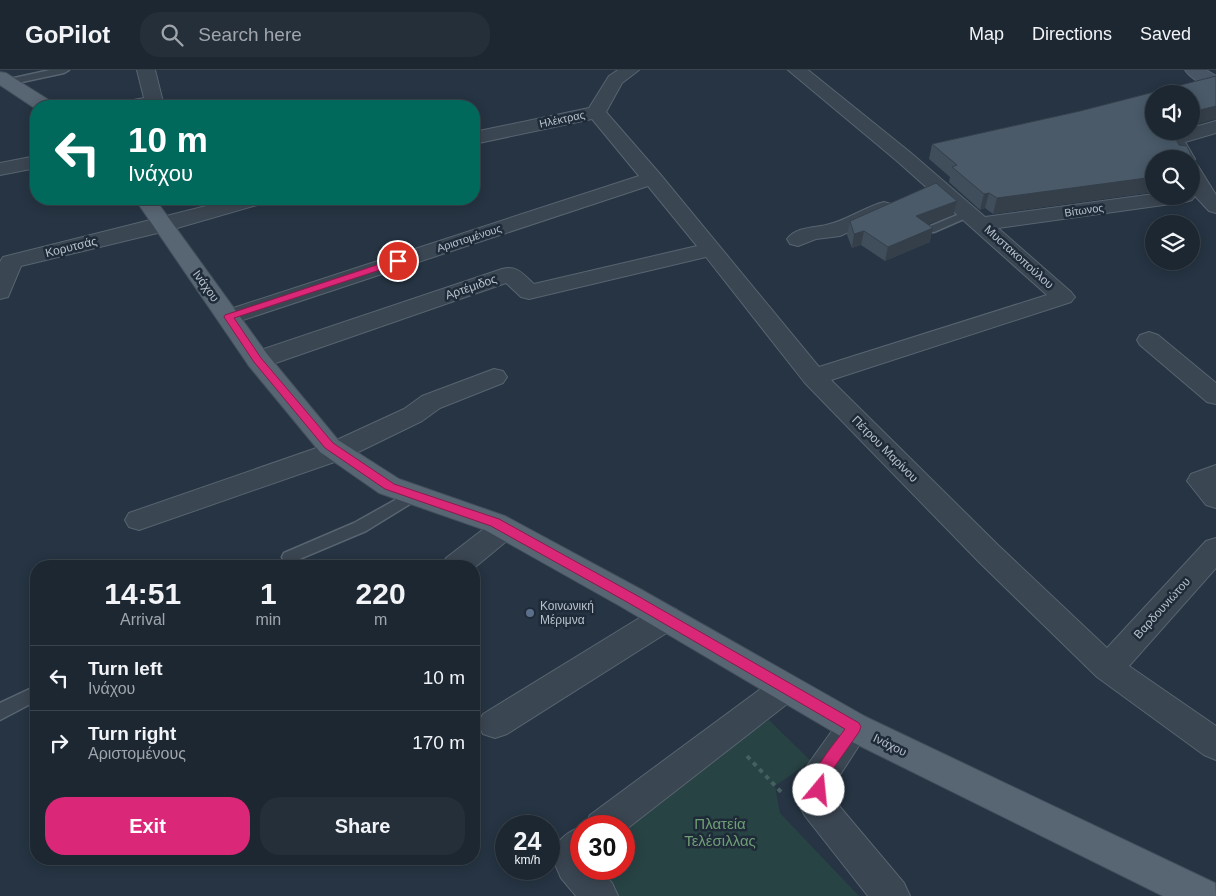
<!DOCTYPE html>
<meta charset="utf-8">
<style>
body{margin:0;font-family:Arial,sans-serif;background:#252f3a;color:#f1f3f6;height:100vh;display:flex;flex-direction:column;font-size:19px;white-space:nowrap}
*{box-sizing:border-box;margin:0}
p{font-size:16px;color:#a0a5ac}
.icon{flex:none;width:28px;height:28px;fill:none;stroke:currentColor;stroke-width:2;stroke-linecap:round;stroke-linejoin:round}
.map{position:relative;flex:1;overflow:hidden}
.sheet{position:absolute;left:30px;top:490px;width:450px;height:305px;display:flex;flex-direction:column;background:#1c2732;border-radius:20px;box-shadow:0 2px 12px #0003,0 0 0 1px #3a444d}
.sheet>*{flex:none}
.top-card{position:absolute;left:30px;top:30px;width:450px;height:105px;border-radius:20px;box-shadow:0 2px 12px #0003,0 0 0 1px #3a444d;background:#00695c;color:#fff;overflow:hidden}
.fabs{position:absolute;left:1145px;top:15px;display:grid;gap:10px}
.fabs a{display:grid;place-items:center;width:55px;height:55px;border-radius:50%;background:#1c2732;box-shadow:0 2px 12px #0003,0 0 0 1px #3a444d;font-size:25px}
.speed{position:absolute;left:495px;top:745px;display:flex;gap:10px;font-size:25px;font-weight:700;text-align:center}
.speed>*{display:grid;place-content:center;width:65px;height:65px;border-radius:50%;background:#1c2732;box-shadow:0 2px 12px #0003,0 0 0 1px #3a444d;line-height:1}
.speed small{font-size:12px;font-weight:400}
.speed .limit{border:8px solid #d22;background:#fff;color:#111}
.pin{position:absolute;display:grid;place-items:center;width:42px;height:42px;color:#fff;margin:-21px;border:2px solid #fff;border-radius:50%;box-shadow:0 1px 5px #0007}
.me{position:absolute;width:55px;margin:-28px;rotate:17deg;stroke-linejoin:round;filter:drop-shadow(0 0 4px #0008)}
.turn{display:flex;align-items:center;gap:18px;height:105px;padding:0 15px;font-size:22px}
.turn .icon{width:65px;height:65px;stroke-width:2.5}
.turn b{display:block;font-size:35px;line-height:42px}
.eta{display:flex;justify-content:space-evenly;align-items:center;height:85px;text-align:center}
.eta b{font-size:30px;font-weight:700;line-height:35px}
.button{display:flex;gap:10px;margin-top:auto;padding:10px 15px}
.button a{flex:1;height:58px;border-radius:20px;background:#db2777;color:#fff;font-size:20px;font-weight:700;line-height:58px;text-align:center}
.button a+a{background:#252f3a;color:#f1f3f6}
ul{padding:0;list-style:none}
li{display:flex;align-items:center;gap:15px;height:65px;padding:0 15px;border-top:1px solid #3a444d}
li div{flex:1}
li b{display:block;font-size:19px}
li em{font-style:normal}
header{display:flex;align-items:center;gap:30px;box-sizing:border-box;height:70px;padding:0 25px;background:#1c2732;border-bottom:1px solid #3a444d}
header strong{font-size:24px}
nav{display:flex;gap:28px;margin-inline-start:auto;font-size:18px}
.search{width:350px;height:45px;background:#252f3a;display:flex;align-items:center;gap:12px;box-sizing:border-box;padding:0 18px;border-radius:20px;color:#a0a5ac;font-size:19px}
.map>svg:first-child{display:block}
</style>
<header>
<strong>GoPilot</strong>
<div class="search"><svg class="icon" aria-label="search" viewBox="0 0 24 24"><circle cx="10" cy="10" r="6"/><path d="M15 15l6 6"/></svg>Search here</div>
<nav><a>Map</a><a>Directions</a><a>Saved</a></nav>
</header>
<div class="map">
<svg width="1216" height="826" viewBox="0 0 1216 826">
<rect width="100%" height="100%" fill="#263443"/>
<path fill="#284344" d="M769 650 811 691 775 716 780 743 859 826H613L592 799H624V756H617Z"/>
<g fill="none" stroke-linecap="round" stroke-linejoin="round">
<defs>
<g id="lane">
<path d="M50 0H69L64 3 8 15 3 12 5 10Z"/>
<path d="M969 140 975 143 973 145 934 162H926L924 160 926 158Z"/>
<path d="M413 420 418 421 421 425 418 429 366 461 290 493 284 491 282 487 284 483 354 453Z"/>
<path d="M36 616V631L0 650V633Z"/>
</g>
<g id="street">
<path d="M137 0H155L164 36H121L123 32 144 28Z"/>
<path d="M618 0H639L622 13 606 42 660 104 819 297 1047 225 897 91 788 0H808L911 83 985 147 1154 124V126H1191V94L1198 96 1216 125V143L1209 141 1195 126 1192 130 1185 132 998 158 1071 222 1075 227 1071 232 831 310 999 476 1107 578 1206 471 1216 468V498L1129 596 1216 656V690L1204 685 1097 607 979 492 805 313 706 187 529 229 521 227 506 213 267 296 258 298 249 296 246 290 249 284 502 199C517 195 523 204 534 214L697 176 648 116 237 252 229 254 221 252 217 247 221 242 639 106 592 49 474 74V62L589 38 609 6Z"/>
<path d="M1216 51V63L1185 72 1195 89 1192 93 1191 89H1175L1164 69C1170 61 1182 61 1191 61V58Z"/>
<path d="M36 86V98L0 105V93Z"/>
<path d="M234 129H267L264 133 170 160 21 196 8 227 0 229V192L3 187Z"/>
<path d="M884 132 891 134 895 138 891 142 840 166 816 169 798 176 790 174 787 169C796 157 813 158 826 155 846 151 864 137 884 132Z"/>
<path d="M1149 262 1158 265 1216 313V334L1207 332 1140 275 1137 270 1140 265Z"/>
<path d="M494 299 503 301 507 307 503 313 440 338 422 351 346 388 139 460 129 457 125 450 129 443 328 374 404 339 422 326Z"/>
<path d="M1216 395V438L1206 435 1187 411 1191 404Z"/>
<path d="M504 448 514 451 518 458 514 465 474 498V496H441L446 488 494 451Z"/>
<path d="M665 536 676 539 680 548 676 557 507 664 495 668 483 664 478 654 483 644 654 539Z"/>
<path d="M785 605 796 609 801 618 796 627 624 761V756H585L590 745 774 609Z"/>
<path d="M854 643 866 647 871 657 838 708 835 731 904 813 910 826H868L805 746 799 735 804 704 809 693 842 647Z"/>
<path d="M581 757V799H600L612 813 618 826H576L561 808 551 785C558 770 566 762 581 757Z"/>
</g>
<path id="secondary" d="M1185 0H1206L1216 6V19C1206 17 1191 9 1185 0Z"/>
<g id="primary">
<path d="M0 2 6 3 52 32 54 36H36V39L0 15Z"/>
<path d="M135 129H155L267 284 338 370 399 409 505 446 642 520 866 647 1215 813 1216 826H1163L842 667 620 536 485 460 379 423 320 382 249 296Z"/>
</g>
</defs>
<use href="#lane" stroke="#586470" stroke-width="3"/>
<use href="#street" stroke="#586470" stroke-width="2"/>
<use href="#secondary" stroke="#586470" stroke-width="2"/>
<use href="#primary" stroke="#444f5c" stroke-width="2"/>
<path stroke="#465f60" stroke-width="4" stroke-dasharray="4.5 4.5" stroke-linecap="butt" d="M747 686 782 723"/>
<use href="#lane" fill="#3a4652" fill-rule="evenodd"/>
<use href="#street" fill="#3a4652" fill-rule="evenodd"/>
<use href="#secondary" fill="#485565" fill-rule="evenodd"/>
<use href="#primary" fill="#586572" fill-rule="evenodd"/>
</g>
<g fill="#404d5a">
<path d="M1216 6V50L1191 24 1154 89V122L993 144 985 138 980 140 949 112 950 107 929 89 932 74 1080 41Z"/>
<path d="M957 131 953 145 928 154 930 172 885 191 861 175 852 178 847 165 850 151Z"/>
</g>
<g fill="#343f4a">
<path d="M1216 36V49L1191 56V45L1196 41Z"/>
<path d="M1195 106 1191 116V107Z"/>
<path d="M1154 107V122L993 144 997 128Z"/>
<path d="M989 123 985 138 980 140 984 124Z"/>
<path d="M957 131 953 145 914 159 916 146Z"/>
<path d="M933 158 930 172 885 191 888 177Z"/>
<path d="M864 161 861 175 852 178 854 164Z"/>
</g>
<g fill="#4a5a69" stroke="#343f4a">
<path d="M1216 6V36L1196 41 1195 44 1191 45V24H1154V61H1172L1179 75 1187 76 1195 93V106L1191 107V89H1154V107L997 128 989 123 984 124 952 97 957 95 932 74 1080 41Z"/>
<path d="M936 113 957 131 916 146 933 158 888 177 864 161 854 164 850 151Z"/>
</g>
<path fill="#db2777" stroke="#8e194d" d="M398 188 401 189V193L234 248 261 288 333 373 394 414 499 449 636 525 859 653 861 657 859 662 828 706 824 724 819 726 814 724C805 705 834 675 845 659L627 532 491 456 385 419 325 378 254 292 224 247 225 245Z"/>
<circle fill="#5c6f8a" stroke="#1f2b38" stroke-width="2" cx="530" cy="543" r="5"/>
<g text-anchor="middle" stroke-width="5" stroke-linejoin="round" paint-order="stroke">
<g font-size="11" fill="#b7c1cc" stroke="#1f2b38">
<text transform="translate(562 49) rotate(-12)" y="4">Ηλέκτρας</text>
<text transform="translate(1084 140) rotate(-8)" y="4">Βίτωνος</text>
<text transform="translate(469 168) rotate(-18)" y="4">Αριστομένους</text>
</g>
<g font-size="12" fill="#b7c1cc" stroke="#1f2b38">
<text transform="translate(71 177) rotate(-14)" y="4">Κορυτσάς</text>
<text transform="translate(1019 187) rotate(42)" y="4">Μυστακοπούλου</text>
<text transform="translate(206 216) rotate(54)" y="4">Ινάχου</text>
<text transform="translate(471 217) rotate(-19)" y="4">Αρτέμιδος</text>
<text transform="translate(885 379) rotate(45)" y="4">Πέτρου Μαρίνου</text>
<text transform="translate(1162 538) rotate(-48)" y="4">Βαρδουνιώτου</text>
<text transform="translate(890 675) rotate(26)" y="4">Ινάχου</text>
</g>
<g font-size="12" fill="#b7c1cc" stroke="#1f2b38" text-anchor="start">
<text x="540" y="540">Κοινωνική<tspan x="540" dy="14">Μέριμνα</tspan></text>
</g>
<g font-size="15" fill="#6e9e75" stroke="#1f2b38">
<text x="720" y="759">Πλατεία<tspan x="720" dy="17">Τελέσιλλας</tspan></text>
</g>
</g>
</svg>
<div class="fabs">
<a><svg class="icon" aria-label="sound" viewBox="0 0 24 24"><path d="M4 9h4l5-4v14l-5-4H4zM17 9q2 3 0 6"/></svg></a>
<a><svg class="icon" aria-label="search" viewBox="0 0 24 24"><circle cx="10" cy="10" r="6"/><path d="M15 15l6 6"/></svg></a>
<a><svg class="icon" aria-label="layers" viewBox="0 0 24 24"><path d="M12 4l9 5-9 5-9-5zM3 14l9 5 9-5"/></svg></a>
</div>
<div class="speed"><div>24<small>km/h</small></div><div class="limit">30</div></div>
<div class="pin" style="left:398px;top:191px;background:#d93025"><svg class="icon" aria-label="arrive" viewBox="0 0 24 24"><path d="M6 21V4h12l-3 4 3 4H6"/></svg></div>
<svg class="me" style="left:819px;top:720px" viewBox="-20 -20 40 40"><circle r="19" fill="#fff"/><path d="M0-13L10 11 0 6-10 11z" fill="#db2777"/></svg>
<div class="top-card">
<div class="turn"><svg class="icon" aria-label="left" viewBox="0 0 24 24"><path d="M17 20v-9H6M10 6l-5 5 5 5"/></svg><div><b>10 m</b>Ινάχου</div></div>
</div>
<section class="sheet">
<div class="eta">
<div><b>14:51</b><p>Arrival</p></div>
<div><b>1</b><p>min</p></div>
<div><b>220</b><p>m</p></div>
</div>
<ul>
<li><svg class="icon" aria-label="left" viewBox="0 0 24 24"><path d="M17 20v-9H6M10 6l-5 5 5 5"/></svg><div><b>Turn left</b><p>Ινάχου</p></div><em>10 m</em></li>
<li><svg class="icon" aria-label="right" viewBox="0 0 24 24"><path d="M7 20v-9h11M14 6l5 5-5 5"/></svg><div><b>Turn right</b><p>Αριστομένους</p></div><em>170 m</em></li>
</ul>
<div class="button"><a>Exit</a><a>Share</a></div>
</section>
</div>
